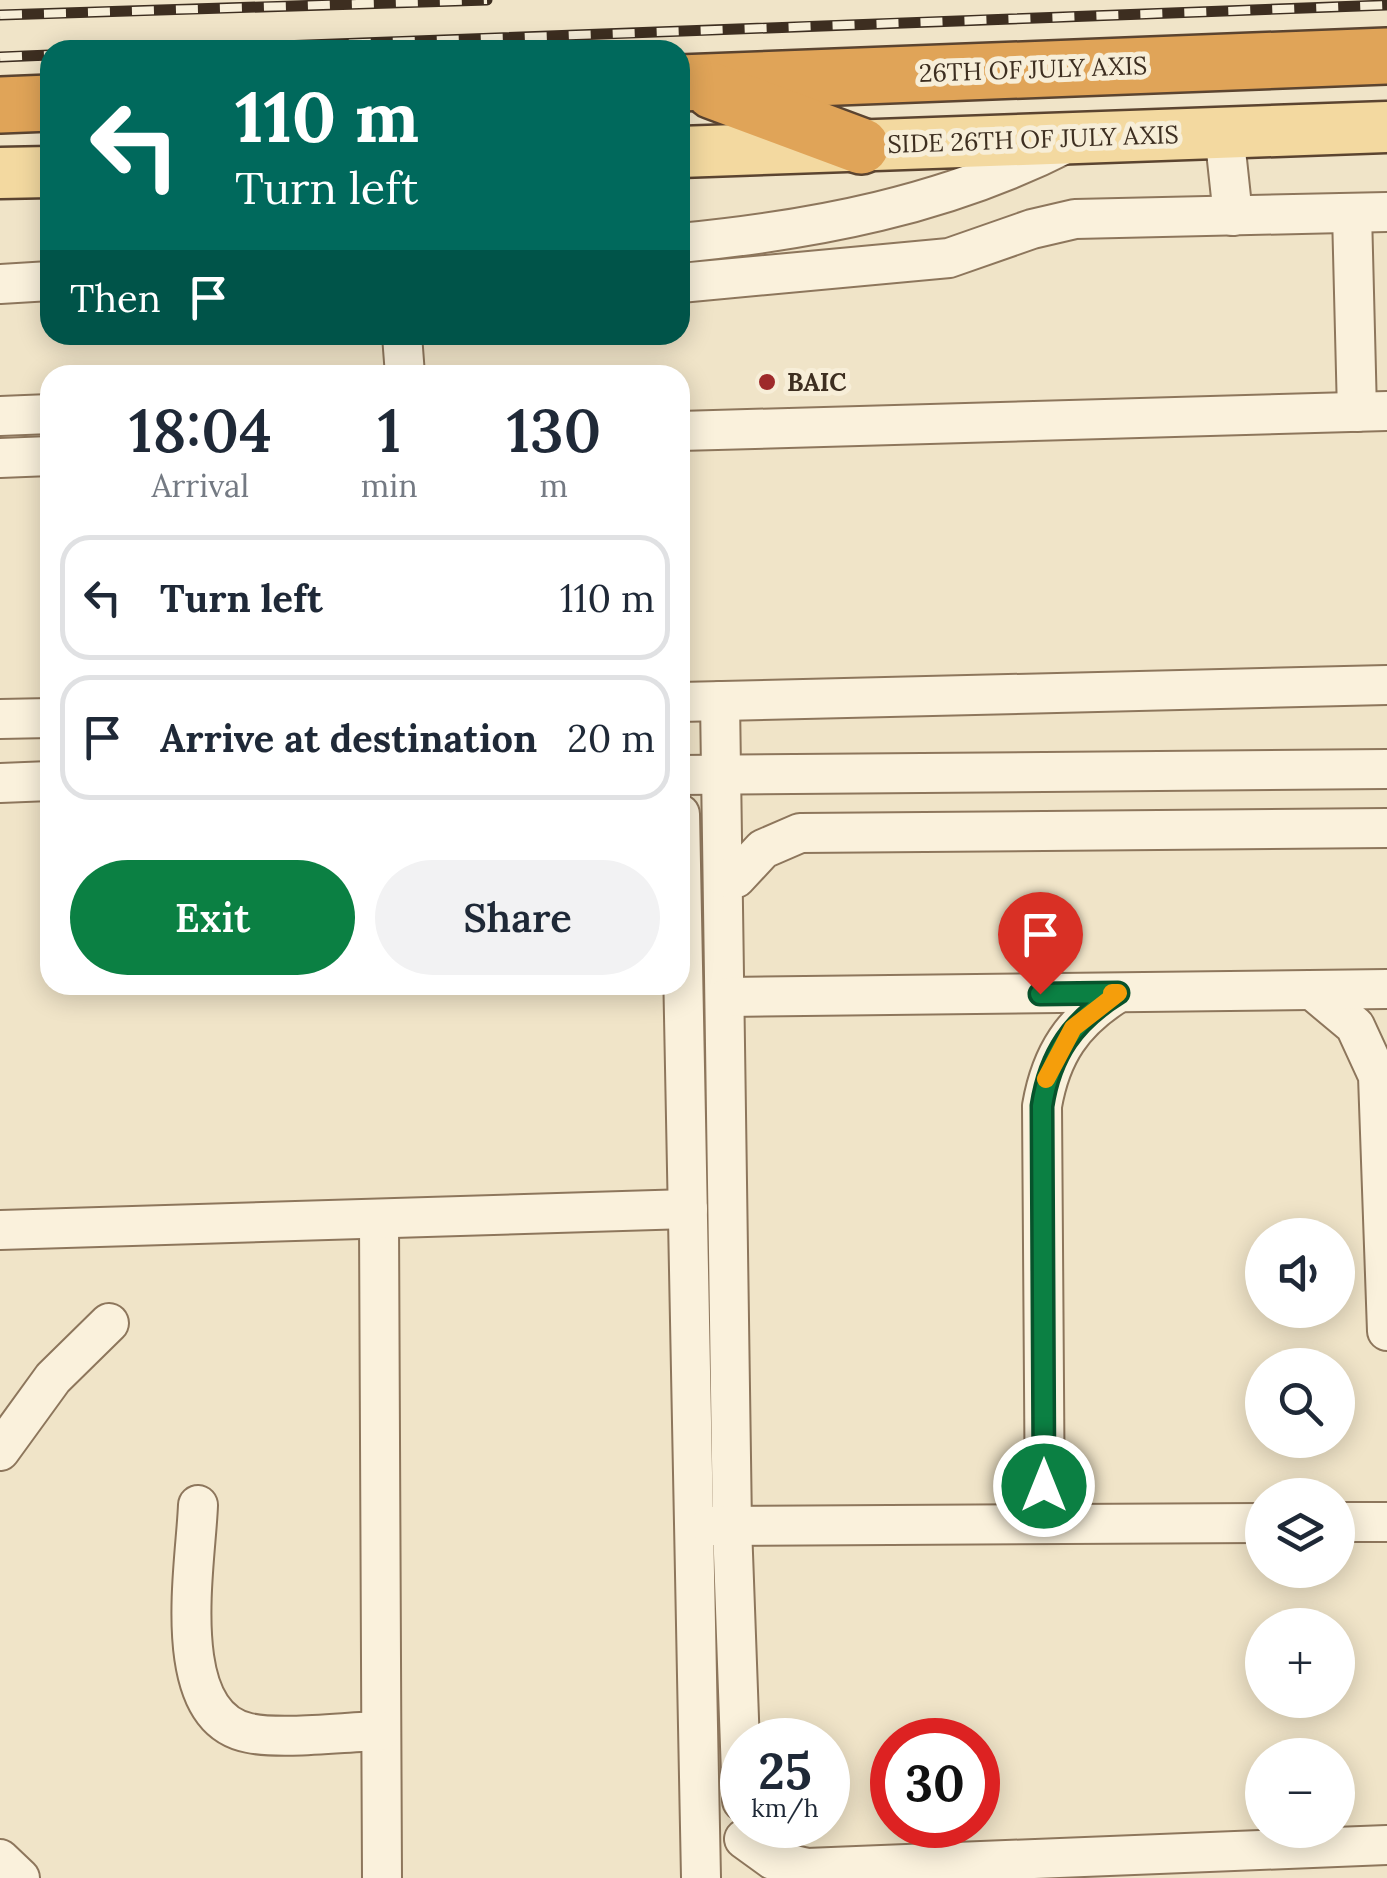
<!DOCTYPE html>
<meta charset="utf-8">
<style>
body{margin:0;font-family:Lora,serif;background:#f2f2f3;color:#1f2937;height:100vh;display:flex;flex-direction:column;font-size:38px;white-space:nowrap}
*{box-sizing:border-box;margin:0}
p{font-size:32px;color:#747a83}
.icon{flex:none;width:55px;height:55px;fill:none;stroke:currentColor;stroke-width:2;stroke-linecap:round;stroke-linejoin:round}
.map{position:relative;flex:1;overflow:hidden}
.details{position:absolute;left:40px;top:365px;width:650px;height:630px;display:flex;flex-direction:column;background:#fff;border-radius:30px;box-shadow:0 5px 25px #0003}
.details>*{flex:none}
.guide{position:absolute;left:40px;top:40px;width:650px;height:305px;border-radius:30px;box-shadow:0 5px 25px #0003;background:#00695c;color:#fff;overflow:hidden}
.tools{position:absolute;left:1245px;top:1218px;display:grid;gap:20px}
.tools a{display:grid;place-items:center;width:110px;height:110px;border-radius:50%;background:#fff;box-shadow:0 5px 25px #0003;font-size:50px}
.speed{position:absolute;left:720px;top:1718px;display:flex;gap:20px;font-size:50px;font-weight:700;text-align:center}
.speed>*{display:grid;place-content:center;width:130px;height:130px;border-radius:50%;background:#fff;box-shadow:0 5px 25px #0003;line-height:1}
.speed small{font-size:25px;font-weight:400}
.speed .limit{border:15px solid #d22;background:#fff;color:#111}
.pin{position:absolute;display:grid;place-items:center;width:85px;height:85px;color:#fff;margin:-102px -42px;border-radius:50% 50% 50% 0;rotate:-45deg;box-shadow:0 0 10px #0007}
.pin .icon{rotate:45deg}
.me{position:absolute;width:110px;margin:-55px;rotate:0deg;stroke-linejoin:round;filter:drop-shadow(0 0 8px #0008)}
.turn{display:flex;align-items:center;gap:35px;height:210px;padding:0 30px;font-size:45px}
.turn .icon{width:130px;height:130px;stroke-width:2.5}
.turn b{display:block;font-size:70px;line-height:85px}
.then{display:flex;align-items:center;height:95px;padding:0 30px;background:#0003;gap:20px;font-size:38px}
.eta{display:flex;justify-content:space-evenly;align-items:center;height:170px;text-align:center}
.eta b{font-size:60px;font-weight:600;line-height:70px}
.action{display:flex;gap:20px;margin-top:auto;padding:20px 30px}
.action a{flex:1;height:115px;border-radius:60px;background:#0b8043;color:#fff;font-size:40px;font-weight:600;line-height:115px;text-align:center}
.action a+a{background:#f2f2f3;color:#1f2937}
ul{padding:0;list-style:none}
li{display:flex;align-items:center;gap:30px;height:125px;margin:0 20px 15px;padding:0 10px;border:5px solid #e0e1e3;border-radius:30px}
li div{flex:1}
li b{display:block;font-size:38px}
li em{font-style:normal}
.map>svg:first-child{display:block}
</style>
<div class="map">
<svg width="1387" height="1878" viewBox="0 0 1387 1878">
<rect width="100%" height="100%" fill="#f0e4c8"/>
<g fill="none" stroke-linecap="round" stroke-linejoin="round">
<defs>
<g id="minor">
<path d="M1224 132 1233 216"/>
<path d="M1352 213 1357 412"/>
<path d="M680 243C814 230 946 205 1067 143"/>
<path d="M680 283 949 258 1032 229 1075 219 1387 212"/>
<path d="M0 284 50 281"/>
<path d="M402 335 405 375"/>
<path d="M0 416 50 414"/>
<path d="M680 431 1387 411"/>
<path d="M0 458 50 456"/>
<path d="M720 701 732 1526 742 1801"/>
<path d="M680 702 1387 685"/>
<path d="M0 719 50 718"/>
<path d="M680 775 1387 769"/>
<path d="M0 783 50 781"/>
<path d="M680 814 701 1878"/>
<path d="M726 878H736L763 849 800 833 1387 828"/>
<path d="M1312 990 1355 1026 1378 1076 1387 1331"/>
<path d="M728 997 1387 989"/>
<path d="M379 1220 382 1878"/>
<path d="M0 1230 688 1209"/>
<path d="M0 1451 53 1378 109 1323"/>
<path d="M198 1505C196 1564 167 1717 249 1733 282 1740 343 1732 380 1731"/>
<path d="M1338 1522H1387"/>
<path d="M1045 1524 1042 1106C1051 1054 1073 1021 1118 993"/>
<path d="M710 1526 1262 1523"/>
<path d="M744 1839 773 1860 807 1868 1387 1845"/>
<path d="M0 1859 20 1878"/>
</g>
<g id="major">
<path d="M680 152 1387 127"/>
<path d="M0 173 50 172"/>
</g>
<g id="highway">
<path d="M680 83 1387 56"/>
<path d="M713 91 861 146"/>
<path d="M0 105 50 103"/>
</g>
</defs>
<use href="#minor" stroke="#8d765c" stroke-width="42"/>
<use href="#major" stroke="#5b4430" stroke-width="55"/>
<use href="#highway" stroke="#5b4430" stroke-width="60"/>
<use href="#minor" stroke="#faf1dc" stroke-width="38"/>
<use href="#major" stroke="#f3d9a0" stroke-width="50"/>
<use href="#highway" stroke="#e0a458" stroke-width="55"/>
<defs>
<g id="rail">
<path d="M0 15 487 0"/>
<path d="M173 50 1387 5"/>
<path d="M0 57 50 55"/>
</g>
</defs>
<use href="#rail" stroke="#3d2e20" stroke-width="11"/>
<use href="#rail" stroke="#f7eed8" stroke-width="8" stroke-dasharray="22" stroke-linecap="butt"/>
</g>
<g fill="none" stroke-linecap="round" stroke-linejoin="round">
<defs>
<path id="route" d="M1040 994 1118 993C1073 1021 1050 1054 1042 1106L1044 1486"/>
</defs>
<use href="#route" stroke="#07532c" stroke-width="25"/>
<use href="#route" stroke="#0b8043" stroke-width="18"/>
<path stroke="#f59e0b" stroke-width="18" d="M1046 1079 1073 1028 1118 993H1112"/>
</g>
<circle fill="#9e2a2b" stroke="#f7eed8" stroke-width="4" cx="767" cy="382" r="10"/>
<g text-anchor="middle" stroke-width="10" stroke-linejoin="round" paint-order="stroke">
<g font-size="25" fill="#3d2e20" stroke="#f7eed8">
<text transform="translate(1033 69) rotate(-2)" y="9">26TH OF JULY AXIS</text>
<text transform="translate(1033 139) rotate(-2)" y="9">SIDE 26TH OF JULY AXIS</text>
</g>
<g font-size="25" font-weight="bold" fill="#3d2e20" stroke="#f7eed8" text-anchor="start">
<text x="787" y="391">BAIC</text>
</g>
</g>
</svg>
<div class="tools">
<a><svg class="icon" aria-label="sound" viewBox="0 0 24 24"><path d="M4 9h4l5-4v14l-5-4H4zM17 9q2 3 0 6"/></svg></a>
<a><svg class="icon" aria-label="search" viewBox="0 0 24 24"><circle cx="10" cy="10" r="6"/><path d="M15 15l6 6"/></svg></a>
<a><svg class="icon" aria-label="layers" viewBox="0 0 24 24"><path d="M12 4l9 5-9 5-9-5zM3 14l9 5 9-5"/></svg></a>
<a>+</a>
<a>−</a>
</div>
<div class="speed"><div>25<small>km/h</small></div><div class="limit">30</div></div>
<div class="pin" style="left:1040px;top:994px;background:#d93025"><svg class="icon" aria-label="arrive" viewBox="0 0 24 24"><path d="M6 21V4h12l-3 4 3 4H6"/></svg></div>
<svg class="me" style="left:1044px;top:1486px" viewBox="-20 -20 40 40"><circle r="17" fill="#0b8043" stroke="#fff" stroke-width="3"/><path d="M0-11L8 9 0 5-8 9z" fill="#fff"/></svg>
<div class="guide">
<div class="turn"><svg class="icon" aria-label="left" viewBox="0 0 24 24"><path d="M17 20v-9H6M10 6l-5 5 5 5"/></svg><div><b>110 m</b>Turn left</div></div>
<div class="then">Then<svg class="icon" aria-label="arrive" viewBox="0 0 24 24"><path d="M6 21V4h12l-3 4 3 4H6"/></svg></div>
</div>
<section class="details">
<div class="eta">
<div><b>18:04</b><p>Arrival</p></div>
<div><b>1</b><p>min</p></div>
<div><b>130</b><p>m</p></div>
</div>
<ul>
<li><svg class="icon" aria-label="left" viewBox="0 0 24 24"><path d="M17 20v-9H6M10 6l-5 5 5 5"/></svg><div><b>Turn left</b></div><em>110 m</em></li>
<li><svg class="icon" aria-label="arrive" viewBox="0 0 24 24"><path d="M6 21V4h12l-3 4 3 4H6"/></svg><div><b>Arrive at destination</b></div><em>20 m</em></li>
</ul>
<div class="action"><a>Exit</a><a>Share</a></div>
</section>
</div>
